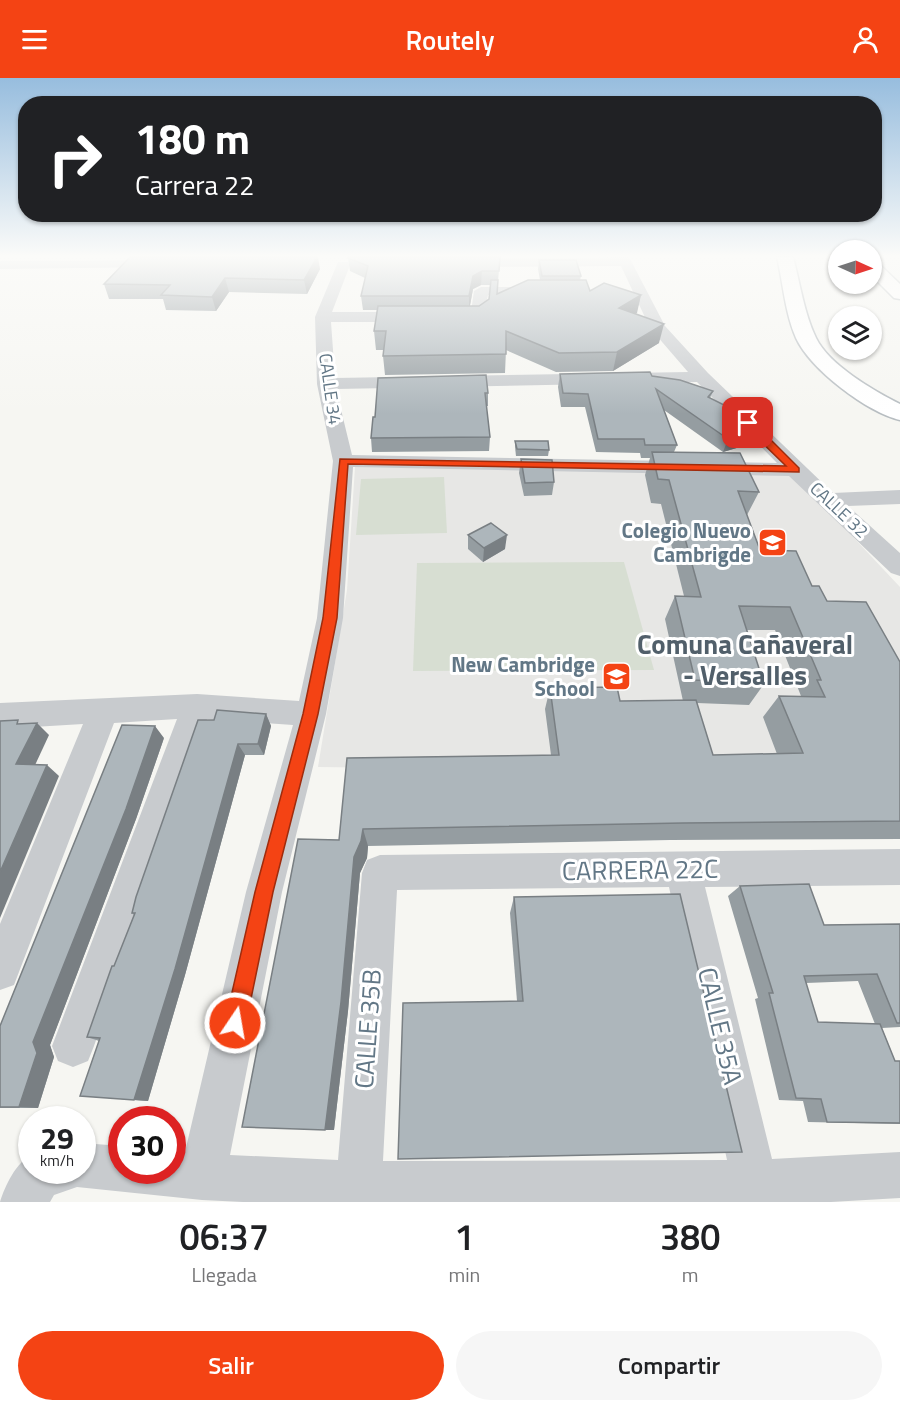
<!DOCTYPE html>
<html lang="es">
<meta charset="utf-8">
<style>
body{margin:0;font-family:"Titillium Web",sans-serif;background:#f6f6f6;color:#202124;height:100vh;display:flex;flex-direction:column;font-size:22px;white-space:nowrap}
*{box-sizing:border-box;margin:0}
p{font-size:20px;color:#757577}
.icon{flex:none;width:33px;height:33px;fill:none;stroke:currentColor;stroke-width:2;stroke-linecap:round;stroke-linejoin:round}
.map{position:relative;height:1124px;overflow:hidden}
.drawer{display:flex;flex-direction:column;background:#fff;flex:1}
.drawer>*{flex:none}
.guide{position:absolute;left:18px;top:18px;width:864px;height:126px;border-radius:24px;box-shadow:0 2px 4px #0004;background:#202124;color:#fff;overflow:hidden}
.needle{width:39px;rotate:93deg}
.controls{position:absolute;left:828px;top:162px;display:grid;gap:12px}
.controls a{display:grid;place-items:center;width:54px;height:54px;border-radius:50%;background:#fff;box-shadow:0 2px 4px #0004;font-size:30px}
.speed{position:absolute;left:18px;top:1028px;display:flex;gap:12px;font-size:30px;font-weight:700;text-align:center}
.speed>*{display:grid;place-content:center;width:78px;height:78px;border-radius:50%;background:#fff;box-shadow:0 2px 4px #0004;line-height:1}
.speed small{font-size:15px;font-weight:400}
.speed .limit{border:9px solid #d22;background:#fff;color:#111}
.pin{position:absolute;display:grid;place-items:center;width:51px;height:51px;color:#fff;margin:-26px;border-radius:12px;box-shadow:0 3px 9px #0006}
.me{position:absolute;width:66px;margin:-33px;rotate:12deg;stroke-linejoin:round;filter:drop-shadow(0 0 4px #0008)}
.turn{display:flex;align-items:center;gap:21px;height:126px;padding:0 18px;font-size:27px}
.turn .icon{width:78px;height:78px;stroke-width:2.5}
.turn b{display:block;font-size:42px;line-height:51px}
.eta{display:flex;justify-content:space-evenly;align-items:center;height:102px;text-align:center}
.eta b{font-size:36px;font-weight:600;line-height:42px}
.cta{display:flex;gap:12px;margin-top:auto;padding:12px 18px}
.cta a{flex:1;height:69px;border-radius:36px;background:#f44314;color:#fff;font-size:24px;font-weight:600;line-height:69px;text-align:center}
.cta a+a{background:#f6f6f6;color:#202124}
header{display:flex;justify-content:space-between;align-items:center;height:78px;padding:0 18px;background:#f44314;color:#fff;font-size:27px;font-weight:600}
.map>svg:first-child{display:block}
</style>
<header><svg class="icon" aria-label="menu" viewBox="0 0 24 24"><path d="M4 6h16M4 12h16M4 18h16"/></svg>Routely<svg class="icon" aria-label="person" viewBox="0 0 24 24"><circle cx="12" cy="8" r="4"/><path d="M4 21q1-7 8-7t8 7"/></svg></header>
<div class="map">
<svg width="900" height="1124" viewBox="0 0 900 1124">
<rect width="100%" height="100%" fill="#f6f6f2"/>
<path fill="#e7e7e5" d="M355 389 792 394 900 509V687L481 691 318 689 347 512Z"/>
<g fill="#d7ded2">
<path d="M444 399 447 455 356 457 361 401Z"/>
<path d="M624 484 654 592 413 593 417 485Z"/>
</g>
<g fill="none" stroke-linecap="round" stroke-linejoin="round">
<defs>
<g id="secondary">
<path d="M777 179H793C800 205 804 235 816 260 829 287 874 313 900 326V342C867 334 811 292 796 260 785 235 783 205 777 179Z"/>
<path d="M872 184 878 185 900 206V221L894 220 872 198Z"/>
</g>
</defs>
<use href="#secondary" stroke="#b7bdc1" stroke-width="3"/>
<g fill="#c8cbce" fill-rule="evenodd">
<path d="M617 179H629L665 248 708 295 833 415 900 412V426L848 428 900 475V498L891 495 789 398 353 389 343 540 326 636 282 814 230 1077 338 1082 362 795 367 782 380 777 900 771V807L705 809 772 1081 900 1074V1120L831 1124H243L202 1122 77 1109 54 1117 50 1124H0C5 1108 16 1084 32 1077V1092H82V1065L122 1068V1092H172V1073L185 1074 246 814 293 647 207 641 94 968 88 983 73 989 58 983 52 968 177 641 114 645 14 907 0 912V846L83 646 0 651V625L197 616 299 623 317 540 333 383 317 306 315 239 338 184H348L350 187 332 234H413L421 239 413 244H331L335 300 688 294 650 250 621 188 462 189 455 185 462 181ZM697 304 777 385 352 377 336 311ZM669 809 727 1082 383 1083 397 812Z"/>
<path d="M159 182 166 186 164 189 0 191V183Z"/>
<path d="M481 209H537L544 213 537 217H488L483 242H450L447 239 450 236 471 234 474 213Z"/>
</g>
<use href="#secondary" fill="#fff" fill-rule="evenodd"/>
</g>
<g fill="#959da1" fill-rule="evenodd">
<path d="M500 179 497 216 540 202 538 191 539 182 581 198 580 202 590 213 641 217 636 236 659 265 613 293 556 294 506 272 505 295 385 297 383 278 384 272H376L374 253 377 232H363L361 218 365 200 350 193 348 180ZM481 207H490L489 221 479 228H470L473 211Z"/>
<path d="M320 191 307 216 229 214 216 233 166 232 163 221H109L104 206Z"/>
<path d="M560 296 652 298 713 313 710 320 736 333 735 337 750 366 723 374 664 332 677 367 674 374 759 414 747 437 760 472 812 508 827 523 900 584V761L670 762 368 768 367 780 360 795 348 933 334 1052 339 762 347 680 551 677 545 631 550 610 620 623H683L665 541 675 518H684L661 426 651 425 645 397 650 380H641L640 375 596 374 585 329H561L558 309ZM747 552H775L801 618H779L763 639 777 676 713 677 697 625 749 627 764 606Z"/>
<path d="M378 300 488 315V328H486L490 359 489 373 372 374 371 360 375 339Z"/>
<path d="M515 363 549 372 548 378H516L515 369Z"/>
<path d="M521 381 554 404 552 417 524 418 519 395Z"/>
<path d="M468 457 505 471 483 484 468 471Z"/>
<path d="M266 636 271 648 264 677H245L185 897 148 1023 80 1018 99 963 87 959 134 837 132 835 214 642Z"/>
<path d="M164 660 136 741 50 967 54 979 38 1030H0V948Z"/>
<path d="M740 808 824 847 900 846V949L882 950 895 983H900V1046L808 1044 803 1023 779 1022 755 921 758 920 728 818ZM858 903 875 946 818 944 806 905Z"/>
<path d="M514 819 742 1074 517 923 510 835Z"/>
</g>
<g fill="#797f83">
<path d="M317 179H318L320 191 307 216 304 202Z"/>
<path d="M482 193 481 207 473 211 469 232V218L473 198Z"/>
<path d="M225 200 229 214 216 233 212 219Z"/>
<path d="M641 217 637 235 616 248 619 230Z"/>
<path d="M664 246 659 265 613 293 617 274Z"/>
<path d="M756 353 750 366 723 374 728 361Z"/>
<path d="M507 457 505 471 483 484 484 470Z"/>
<path d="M266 636 271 648 264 677 258 666Z"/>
<path d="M37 645 49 657 30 698 16 686Z"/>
<path d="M155 648 164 660 136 741 50 967 54 979 38 1030 19 1029 33 964Z"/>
<path d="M238 666 245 677 185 897 148 1023 134 1022Z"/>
<path d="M47 687 59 698 0 840V794Z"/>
<path d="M363 751 368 768 367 780 360 795 348 933 334 1052H325L354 779Z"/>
</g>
<g fill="#adb6bb" stroke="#797f83" stroke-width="1.5">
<path d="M130 179H317L304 202 225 200 212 219 161 217 170 207 104 206Z"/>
<path d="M349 179H500L499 193H482L473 198 469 218H361L368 188 348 180Z"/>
<path d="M539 182H576L581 198H542Z"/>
<path d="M491 202H498L497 216 528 202H586L590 213 604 205 641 217 619 230 664 246 617 274 559 275 506 253V276L383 278 386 253H374L378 228H479L489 221Z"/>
<path d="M650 294 652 298 680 302 713 313 708 319 736 333 732 335 756 353 728 361 656 311 677 367H645L644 361H598L588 316 563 315 560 296Z"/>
<path d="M486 297 488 315H485L490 359 371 360 373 339H375L378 300Z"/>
<path d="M515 363H548L549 372 517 371Z"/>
<path d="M652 374 740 375 759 414 738 413 760 472 796 473 812 508H819L827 523 866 524 900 584V743L683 745 363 751 361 763 354 779 341 924 325 1052 242 1049 298 761 339 762 347 680 559 677 550 610 617 609 620 623 696 622 713 677 803 675 779 618 825 619 817 602H821L790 529 739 528 764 606 695 602 675 518 701 519 669 402 658 401Z"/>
<path d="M521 381 552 382 554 404 525 405Z"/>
<path d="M491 445 507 457 484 470 468 457Z"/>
<path d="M217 632 266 636 258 666H238L175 891 134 1022 80 1018 100 960 87 959 112 888H114L135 835H132L136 819 198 642H214Z"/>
<path d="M18 642 17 646 37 645 16 686 47 687 0 794V643Z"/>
<path d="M122 647 155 648 126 731 33 964 37 975 19 1029H0V948Z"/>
<path d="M809 806 824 847 900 846V945H897L877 896 804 898 818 944 880 946 895 983H900V1045L827 1044 821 1021 796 1020 769 915H773L740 808Z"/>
<path d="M680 816 742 1074 398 1081 403 925 523 923 514 819Z"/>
</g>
<linearGradient id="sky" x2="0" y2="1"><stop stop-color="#97bdde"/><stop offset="0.53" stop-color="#fbfbf9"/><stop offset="1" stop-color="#fbfbf9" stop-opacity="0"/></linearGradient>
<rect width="900" height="336" fill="url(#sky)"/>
<path fill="#f44314" stroke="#9f2c0d" stroke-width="1.5" d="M745 343H752L799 390V394L348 386 337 540 318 636 273 814 246 945 242 953 235 956 228 953 225 945 255 814 303 636 323 540 340 381 786 388 745 348Z"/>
<defs>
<symbol id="school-square" viewBox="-11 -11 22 22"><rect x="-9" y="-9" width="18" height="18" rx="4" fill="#f44314" stroke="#fff"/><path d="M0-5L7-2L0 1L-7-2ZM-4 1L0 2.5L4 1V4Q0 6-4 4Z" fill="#fff"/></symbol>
</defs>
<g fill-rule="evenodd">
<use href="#school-square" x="756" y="448" width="33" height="33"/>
<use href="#school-square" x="600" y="582" width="33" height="33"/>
</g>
<g text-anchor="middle" stroke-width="6" stroke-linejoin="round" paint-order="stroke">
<g font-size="18" fill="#627786" stroke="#fff">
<text transform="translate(330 311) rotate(82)" y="6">CALLE 34</text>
<text transform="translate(839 432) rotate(43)" y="6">CALLE 32</text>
</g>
<g font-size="21" font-weight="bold" fill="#627786" stroke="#fff" text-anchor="end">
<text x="751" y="460">Colegio Nuevo<tspan x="751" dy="24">Cambrigde</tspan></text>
<text x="595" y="594">New Cambridge<tspan x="595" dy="24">School</tspan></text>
</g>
<g font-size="26" fill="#627786" stroke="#fff">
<text transform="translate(640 792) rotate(-1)" y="9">CARRERA 22C</text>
<text transform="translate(720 948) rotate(77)" y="9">CALLE 35A</text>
<text transform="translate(368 951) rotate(-86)" y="9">CALLE 35B</text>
</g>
<g font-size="27" font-weight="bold" fill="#515f6a" stroke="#fff">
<text x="745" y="576">Comuna Cañaveral<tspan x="745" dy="31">- Versalles</tspan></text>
</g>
</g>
</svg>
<div class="controls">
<a><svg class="needle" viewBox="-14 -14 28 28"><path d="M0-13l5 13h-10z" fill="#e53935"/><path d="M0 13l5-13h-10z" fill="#757577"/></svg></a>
<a><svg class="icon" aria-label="layers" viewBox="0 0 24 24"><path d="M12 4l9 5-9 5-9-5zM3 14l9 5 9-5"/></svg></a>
</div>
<div class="speed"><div>29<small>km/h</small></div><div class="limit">30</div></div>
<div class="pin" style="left:748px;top:345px;background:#d93025"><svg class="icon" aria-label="arrive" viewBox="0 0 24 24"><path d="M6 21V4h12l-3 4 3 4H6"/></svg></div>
<svg class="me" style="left:235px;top:945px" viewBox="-20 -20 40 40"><circle r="17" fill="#f44314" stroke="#fff" stroke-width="3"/><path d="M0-11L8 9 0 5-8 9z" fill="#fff"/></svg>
<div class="guide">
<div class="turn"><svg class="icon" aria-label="right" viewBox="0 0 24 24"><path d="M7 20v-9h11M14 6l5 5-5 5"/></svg><div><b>180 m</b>Carrera 22</div></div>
</div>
</div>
<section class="drawer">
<div class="eta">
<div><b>06:37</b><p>Llegada</p></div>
<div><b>1</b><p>min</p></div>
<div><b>380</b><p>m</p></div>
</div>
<div class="cta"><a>Salir</a><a>Compartir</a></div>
</section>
